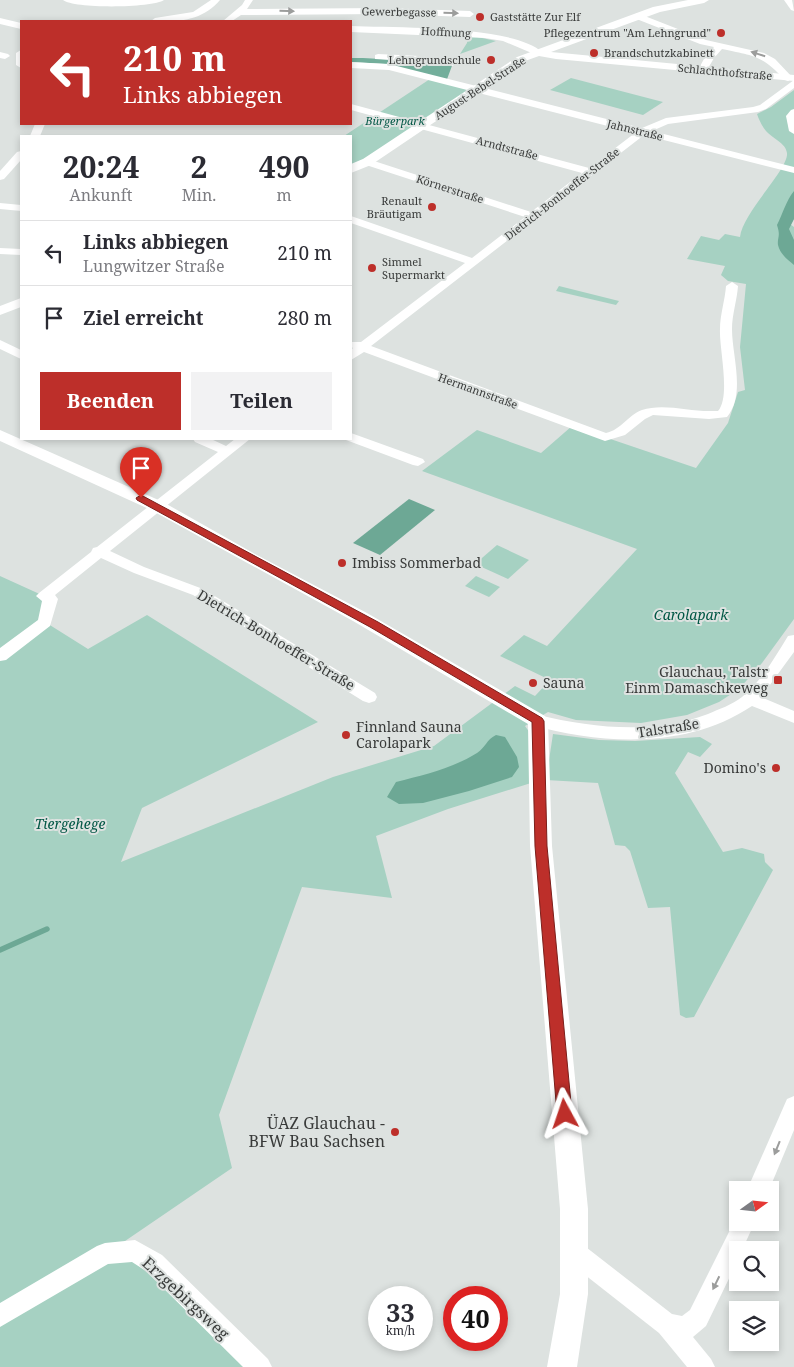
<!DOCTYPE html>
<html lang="de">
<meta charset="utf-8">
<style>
body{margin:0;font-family:"Noto Serif",serif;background:#f2f2f3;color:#2b2b33;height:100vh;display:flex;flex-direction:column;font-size:19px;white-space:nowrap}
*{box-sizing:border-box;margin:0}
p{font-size:16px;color:#7c7c81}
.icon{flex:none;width:28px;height:28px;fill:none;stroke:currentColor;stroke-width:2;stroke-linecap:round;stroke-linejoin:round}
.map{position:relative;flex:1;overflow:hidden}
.panel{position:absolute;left:20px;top:135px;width:332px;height:305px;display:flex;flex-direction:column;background:#fff;border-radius:0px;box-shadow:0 2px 8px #0003}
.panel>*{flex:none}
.guide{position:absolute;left:20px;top:20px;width:332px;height:105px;border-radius:0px;box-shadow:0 2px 8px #0003;background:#bd2f2a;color:#fff;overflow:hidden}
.needle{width:32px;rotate:75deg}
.controls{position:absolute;left:729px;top:1181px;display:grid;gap:10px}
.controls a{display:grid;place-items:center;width:50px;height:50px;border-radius:0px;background:#fff;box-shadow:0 2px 8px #0003;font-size:25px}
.speed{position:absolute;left:368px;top:1286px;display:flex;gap:10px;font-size:25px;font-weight:700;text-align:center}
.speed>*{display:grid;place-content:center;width:65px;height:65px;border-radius:50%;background:#fff;box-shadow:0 2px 8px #0003;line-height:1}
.speed small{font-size:12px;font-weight:400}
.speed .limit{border:8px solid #d22;background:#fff;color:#111}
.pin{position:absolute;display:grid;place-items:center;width:42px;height:42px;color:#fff;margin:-51px -21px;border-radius:50% 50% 50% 0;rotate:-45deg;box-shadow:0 0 5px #0007}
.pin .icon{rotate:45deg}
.me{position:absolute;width:55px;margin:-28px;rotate:355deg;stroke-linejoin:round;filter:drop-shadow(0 0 4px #0008)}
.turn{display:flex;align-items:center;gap:18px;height:105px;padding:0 20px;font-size:22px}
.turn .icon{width:65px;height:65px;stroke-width:2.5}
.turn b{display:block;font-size:35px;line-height:42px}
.eta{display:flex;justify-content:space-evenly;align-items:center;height:85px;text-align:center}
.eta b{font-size:30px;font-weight:700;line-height:35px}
.action{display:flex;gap:10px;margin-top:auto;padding:10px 20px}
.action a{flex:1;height:58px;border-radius:0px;background:#bd2f2a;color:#fff;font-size:20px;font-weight:700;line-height:58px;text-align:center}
.action a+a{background:#f2f2f3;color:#2b2b33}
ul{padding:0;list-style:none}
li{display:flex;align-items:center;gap:15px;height:65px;padding:0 20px;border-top:1px solid #e1e1e2}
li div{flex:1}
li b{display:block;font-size:19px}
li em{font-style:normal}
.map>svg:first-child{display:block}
</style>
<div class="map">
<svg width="794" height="1367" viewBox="0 0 794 1367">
<rect width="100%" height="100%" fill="#dde2e0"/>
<g fill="#a6d1c2">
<path d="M468 35 496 41 460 54 467 43Z"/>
<path d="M571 78 663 102 643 115 550 90Z"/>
<path d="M430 79 470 89 374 154 351 165V136H344Z"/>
<path d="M794 90V219L790 224 794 227V619L762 663 739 689 719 702 687 715 641 723 576 720 548 712 525 726 530 733 531 783 448 809 376 836 392 898 302 887 219 1115 232 1168 106 1254 135 1251 260 1367H0V576L44 596 45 622 88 649 147 615 318 722 142 808 121 862 333 777 434 746 515 686 535 696 550 680 500 656 524 635 547 646 637 549 422 471 477 430 541 453 572 426 696 468 728 423 738 392 745 390 740 347 746 284 728 281 721 275 725 266 687 259 701 236 719 240 725 234 740 237C743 212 789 169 787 153 786 143 772 138 766 131 762 126 759 120 757 114L771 107Z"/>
<path d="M559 286 619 301 616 305 556 291Z"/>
<path d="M497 545 529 560 508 579 475 564Z"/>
<path d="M476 576 500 587 489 597 465 586Z"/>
<path d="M553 734 599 740 635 741 700 737 712 744 700 757 688 752 675 773 723 852 742 848 764 854 765 862 773 870 694 1017 686 1018 680 1015 670 907 648 908 630 851 625 846 615 845 598 783 546 780Z"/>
</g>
<path fill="#73ae9b" d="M351 58H363L453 63 446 82 385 64 351 62Z"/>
<g fill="#6da895">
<path d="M794 191V219L789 229 794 240V265C788 260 780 254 778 245 777 237 781 237 777 225 783 213 786 201 794 191Z"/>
<path d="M409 499 435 510 380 555 353 543Z"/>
<path d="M496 735 505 737 517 757 519 767 512 777 469 791 423 803 399 804 387 797 396 782C424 775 453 768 477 753 486 747 486 740 496 735Z"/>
</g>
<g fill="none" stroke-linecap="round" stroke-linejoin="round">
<path stroke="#6da895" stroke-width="5.5" d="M0 950 47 929"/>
<g fill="#fff" fill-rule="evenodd">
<path d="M63 0H164C153 8 74 9 63 0Z"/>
<path d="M211 0H220C203 21 175 23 151 21L155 18 193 12Z"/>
<path d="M245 0H253L247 9 382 8 470 11 474 14 470 17 382 14 241 15 232 21H223L242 5Z"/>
<path d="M784 0H792L794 11 791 10Z"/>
<path d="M637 13 706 40 764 53 775 59 793 78 788 81 785 80C761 55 755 56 722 49L714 58 706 72H700L698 70 705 57 714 47 700 44 634 18 633 16Z"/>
<path d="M0 18 21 23V29L0 24Z"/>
<path d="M351 26C394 28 512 25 542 52L537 55 534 54 503 41 485 38 351 32Z"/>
<path d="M21 50V68L16 65V53Z"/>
<path d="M0 52 8 54 10 56 5 59 0 58Z"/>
<path d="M378 54 440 57 458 63 453 66 440 63 375 59V55Z"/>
<path d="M351 62 389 64 642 128 666 118 753 107 760 105 794 80V88L766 109 758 112 668 124 652 131 794 167V173L644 135 371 346 606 433C621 430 628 415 642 410 662 403 688 411 709 411H718C731 396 719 349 720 329 720 315 725 300 726 286L732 282 738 286C737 300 732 315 732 329 732 356 746 394 727 417L709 419 653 415 645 419 625 435 605 441 364 352 351 360V350L353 348 351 347 352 342H361L465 263 351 223V216L472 258 525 217 363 164 362 162 363 160H371L531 212 582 173 351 110V104L589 168 635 133 389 70 351 68Z"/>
<path d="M794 109V134L789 131 786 116 791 110Z"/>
<path d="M35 124H45L40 136H30Z"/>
<path d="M21 151V160L4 179 0 180V171L17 152Z"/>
<path d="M0 203 21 205V211L0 209Z"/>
<path d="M0 248 21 249V255L0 254Z"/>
<path d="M0 340 21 350V359L0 349Z"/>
<path d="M351 433 423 459 425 462 418 466 413 465 346 440 351 439Z"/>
<path d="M193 439H211L226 446 235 439H250L110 551 144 567 203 589 375 693 377 697 375 701 369 703 363 701 193 595 134 573 101 558 55 595 58 599 50 626 6 660 0 661V648L38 620 42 601 36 596 39 593 91 552 93 548 97 547 218 452 195 442Z"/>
<path d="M794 635V652L761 697 794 711V723L752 706C688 749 603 745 532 725L530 721 532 717 538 715C594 728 653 735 708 714 719 709 732 705 742 697 761 682 775 657 788 636Z"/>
<path d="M794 1096V1130L769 1190H747L787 1099Z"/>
<path d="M738 1214V1222H755L742 1250H738V1260L706 1326 693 1337 711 1359 715 1367H687L659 1333 566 1260 563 1252 566 1244 574 1241 582 1244 672 1314 682 1316 690 1310Z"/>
<path d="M135 1240 162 1255 268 1359 272 1367H243L146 1271 132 1262 108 1264 0 1327V1303L97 1246 105 1243Z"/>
</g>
<g fill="#fff" fill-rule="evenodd">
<path d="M688 0H709L704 3 660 12 551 52 794 75V81L556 59 539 56 525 61 371 165 351 173V164L363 159 517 57 653 7Z"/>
<path d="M21 298V307L0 315V306Z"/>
<path d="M0 430 163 502 255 554 367 613 545 716 548 721 552 846 588 1209V1294L577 1367H547L560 1294V1209L530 846 528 724 353 621 151 510 0 441Z"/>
</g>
</g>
<defs><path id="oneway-solid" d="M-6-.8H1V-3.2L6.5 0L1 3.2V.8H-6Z" transform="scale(1.25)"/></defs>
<g fill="#9c9d9c">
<use href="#oneway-solid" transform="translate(287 11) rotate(1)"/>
<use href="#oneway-solid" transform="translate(451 13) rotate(1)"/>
<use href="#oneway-solid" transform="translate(758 54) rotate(-163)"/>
<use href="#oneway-solid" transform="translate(777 1148) rotate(112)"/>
<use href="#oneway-solid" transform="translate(716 1283) rotate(116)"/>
</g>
<path fill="#bd2f2a" stroke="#7b1f1b" d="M141 495 378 622 542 718 544 721 547 846 572 1114 570 1118 565 1120 560 1118 557 1114 535 846 532 722 370 627 137 500 136 498Z"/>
<g fill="#bd2f2a" stroke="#dde2e0" stroke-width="2">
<circle cx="480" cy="17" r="5"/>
<circle cx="721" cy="33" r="5"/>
<circle cx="594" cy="53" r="5"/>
<circle cx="491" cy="60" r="5"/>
<circle cx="432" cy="207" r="5"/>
<circle cx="372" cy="268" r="5"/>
<circle cx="342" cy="563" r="5"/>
<rect x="773" y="675" width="10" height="10" rx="2.5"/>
<circle cx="533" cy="683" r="5"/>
<circle cx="346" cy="735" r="5"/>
<circle cx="776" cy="768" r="5"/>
<circle cx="395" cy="1132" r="5"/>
</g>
<g text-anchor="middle" stroke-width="4" stroke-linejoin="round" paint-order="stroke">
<g font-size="11" fill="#393b3a" stroke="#dde2e0">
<text transform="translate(399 12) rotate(1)" y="4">Gewerbegasse</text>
<text transform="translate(446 32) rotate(3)" y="4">Hoffnung</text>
<text transform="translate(725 72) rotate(5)" y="4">Schlachthofstraße</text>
<text transform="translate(480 88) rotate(-33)" y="4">August-Bebel-Straße</text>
<text transform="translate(635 130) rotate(14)" y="4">Jahnstraße</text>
<text transform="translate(507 148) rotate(15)" y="4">Arndtstraße</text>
<text transform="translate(450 189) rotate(18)" y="4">Körnerstraße</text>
<text transform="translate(562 194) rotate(-38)" y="4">Dietrich-Bonhoeffer-Straße</text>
<text transform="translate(478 391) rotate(20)" y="4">Hermannstraße</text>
</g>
<g font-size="11" fill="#393b3a" stroke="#dde2e0" text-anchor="start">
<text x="490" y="21">Gaststätte Zur Elf</text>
<text x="711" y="37" text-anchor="end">Pflegezentrum "Am Lehngrund"</text>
<text x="604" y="57">Brandschutzkabinett</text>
<text x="481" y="64" text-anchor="end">Lehngrundschule</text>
<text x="422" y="205" text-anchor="end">Renault<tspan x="422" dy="13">Bräutigam</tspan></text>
<text x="382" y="266">Simmel<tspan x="382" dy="13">Supermarkt</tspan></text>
</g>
<g font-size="11" font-style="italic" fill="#025745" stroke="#dde2e0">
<text x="395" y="125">Bürgerpark</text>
</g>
<g font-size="14" fill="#393b3a" stroke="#dde2e0" text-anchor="start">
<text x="352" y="568">Imbiss Sommerbad</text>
<text x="768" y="677" text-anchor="end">Glauchau, Talstr<tspan x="768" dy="16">Einm Damaschkeweg</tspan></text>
<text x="543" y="688">Sauna</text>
<text x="356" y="732">Finnland Sauna<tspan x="356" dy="16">Carolapark</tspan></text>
<text x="766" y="773" text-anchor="end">Domino's</text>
</g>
<g font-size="14" font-style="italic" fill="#025745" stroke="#dde2e0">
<text x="691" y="620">Carolapark</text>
<text x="70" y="829">Tiergehege</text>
</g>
<g font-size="14" fill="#393b3a" stroke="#dde2e0">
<text transform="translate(276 640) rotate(31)" y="5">Dietrich-Bonhoeffer-Straße</text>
<text transform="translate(668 728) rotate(-9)" y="5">Talstraße</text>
</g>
<g font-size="16" fill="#393b3a" stroke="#dde2e0" text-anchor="end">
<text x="385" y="1129">ÜAZ Glauchau -<tspan x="385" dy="18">BFW Bau Sachsen</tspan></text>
</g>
<g font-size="16" fill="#393b3a" stroke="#dde2e0">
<text transform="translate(186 1298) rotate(43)" y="6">Erzgebirgsweg</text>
</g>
</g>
</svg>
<div class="controls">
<a><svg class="needle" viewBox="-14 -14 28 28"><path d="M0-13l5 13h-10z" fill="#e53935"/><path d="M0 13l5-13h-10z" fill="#7c7c81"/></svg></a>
<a><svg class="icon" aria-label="search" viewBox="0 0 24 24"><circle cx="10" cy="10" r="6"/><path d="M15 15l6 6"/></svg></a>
<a><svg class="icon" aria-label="layers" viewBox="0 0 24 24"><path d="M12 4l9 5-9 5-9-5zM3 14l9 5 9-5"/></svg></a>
</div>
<div class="speed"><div>33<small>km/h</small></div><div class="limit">40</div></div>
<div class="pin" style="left:141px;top:498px;background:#d93025"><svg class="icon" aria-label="arrive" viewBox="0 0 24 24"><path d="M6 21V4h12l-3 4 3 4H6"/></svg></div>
<svg class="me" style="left:565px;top:1114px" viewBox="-20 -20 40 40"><path d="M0-17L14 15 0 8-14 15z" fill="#bd2f2a" stroke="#fff" stroke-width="4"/></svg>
<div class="guide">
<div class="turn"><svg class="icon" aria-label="left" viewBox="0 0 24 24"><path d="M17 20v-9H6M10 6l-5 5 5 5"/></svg><div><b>210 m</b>Links abbiegen</div></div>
</div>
<section class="panel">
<div class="eta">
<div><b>20:24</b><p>Ankunft</p></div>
<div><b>2</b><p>Min.</p></div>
<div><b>490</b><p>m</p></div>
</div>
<ul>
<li><svg class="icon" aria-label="left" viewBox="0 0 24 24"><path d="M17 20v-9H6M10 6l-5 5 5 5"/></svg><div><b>Links abbiegen</b><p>Lungwitzer Straße</p></div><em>210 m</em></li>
<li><svg class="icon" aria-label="arrive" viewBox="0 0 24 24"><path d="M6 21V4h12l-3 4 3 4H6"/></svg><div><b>Ziel erreicht</b></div><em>280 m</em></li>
</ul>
<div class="action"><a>Beenden</a><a>Teilen</a></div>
</section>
</div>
